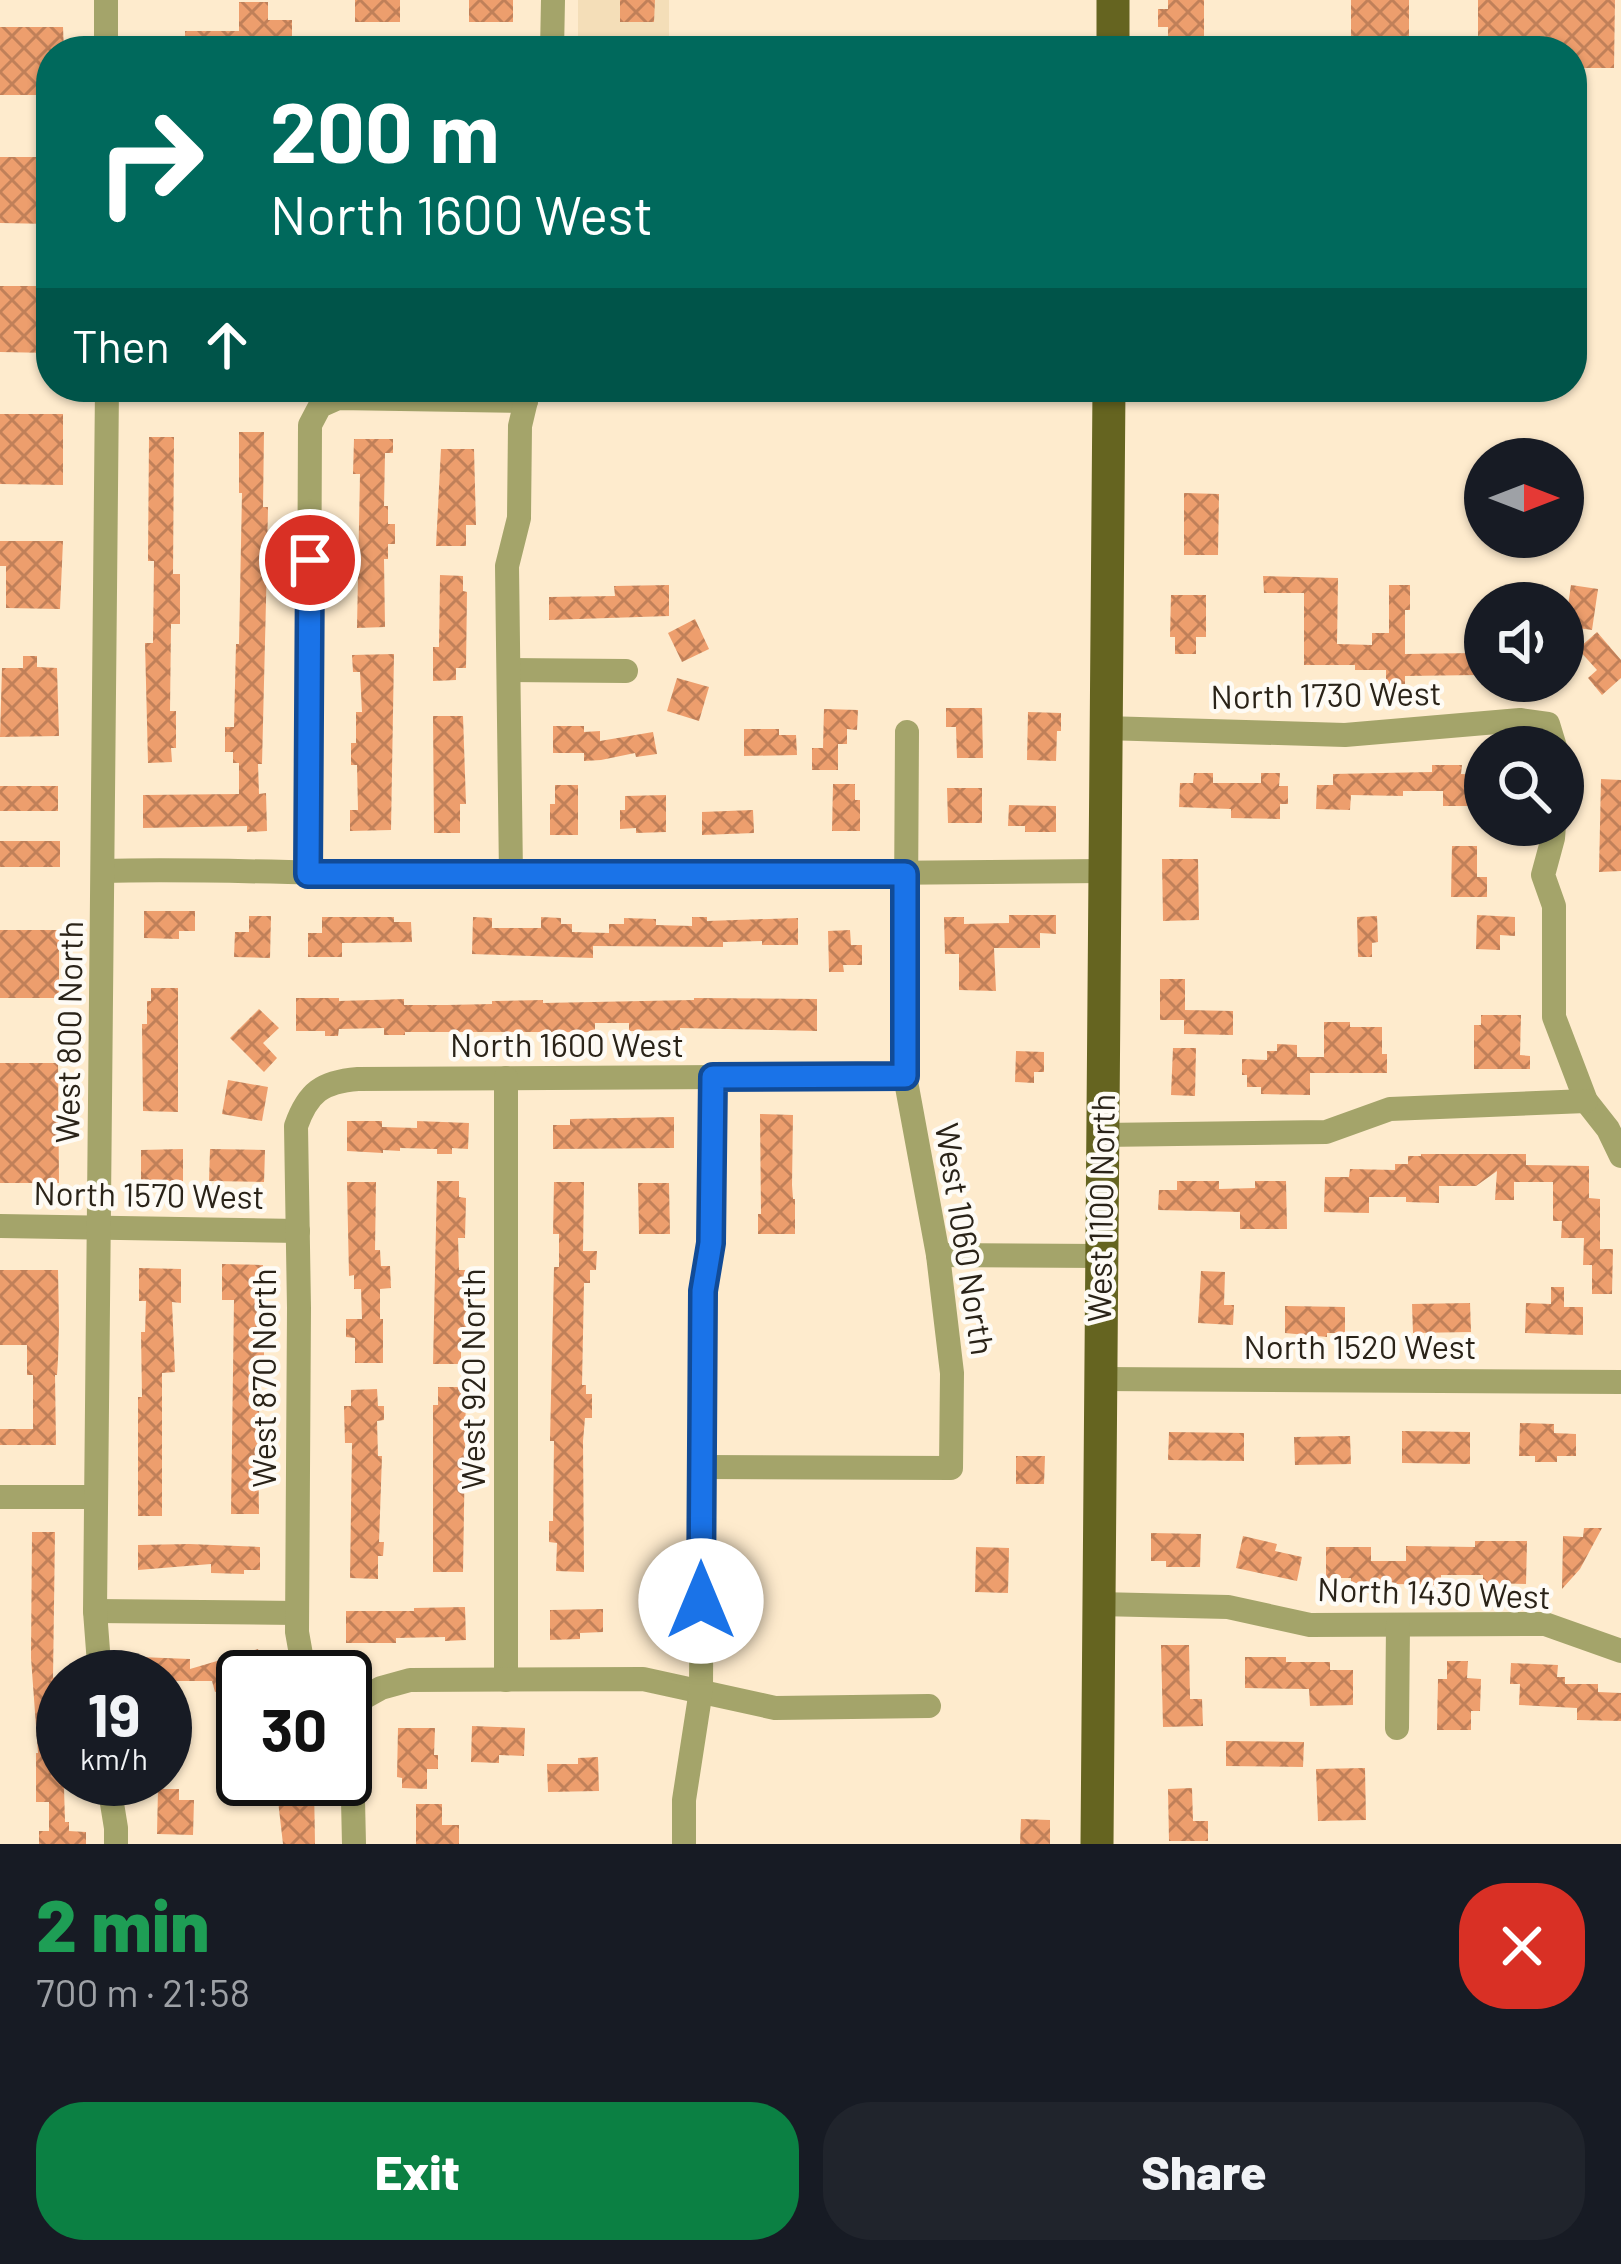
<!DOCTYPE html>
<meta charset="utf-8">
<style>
body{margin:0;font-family:Barlow,sans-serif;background:#20242c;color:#f1f3f6;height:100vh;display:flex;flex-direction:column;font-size:45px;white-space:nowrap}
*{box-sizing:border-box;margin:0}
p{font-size:39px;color:#9ea1a6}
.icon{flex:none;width:66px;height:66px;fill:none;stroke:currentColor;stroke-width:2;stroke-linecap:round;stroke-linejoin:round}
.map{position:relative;height:1844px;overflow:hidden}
.side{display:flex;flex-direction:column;background:#171b24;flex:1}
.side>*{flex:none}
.guide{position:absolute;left:36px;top:36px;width:1551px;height:366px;border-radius:48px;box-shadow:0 3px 9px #0004;background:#00695c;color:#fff;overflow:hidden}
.needle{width:78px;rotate:90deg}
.fabs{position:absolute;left:1464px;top:438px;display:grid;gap:24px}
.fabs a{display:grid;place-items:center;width:120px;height:120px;border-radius:50%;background:#171b24;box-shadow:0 3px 9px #0004;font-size:60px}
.speed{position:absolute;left:36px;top:1650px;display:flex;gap:24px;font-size:60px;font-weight:700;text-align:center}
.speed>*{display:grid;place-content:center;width:156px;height:156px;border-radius:50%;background:#171b24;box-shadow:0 3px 9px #0004;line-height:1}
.speed small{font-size:30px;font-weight:400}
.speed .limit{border:6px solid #111;border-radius:18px;background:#fff;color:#111}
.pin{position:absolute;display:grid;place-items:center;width:102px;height:102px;color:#fff;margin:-51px;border:6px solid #fff;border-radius:50%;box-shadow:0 3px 12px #0007}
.me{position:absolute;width:132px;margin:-66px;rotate:0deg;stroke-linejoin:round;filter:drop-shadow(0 0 9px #0008)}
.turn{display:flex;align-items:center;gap:42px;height:252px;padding:0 36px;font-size:54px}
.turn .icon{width:156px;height:156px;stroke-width:2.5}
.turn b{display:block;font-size:84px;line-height:102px}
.then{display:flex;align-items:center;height:114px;padding:0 36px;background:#0003;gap:24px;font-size:45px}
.round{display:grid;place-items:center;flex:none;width:126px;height:126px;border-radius:48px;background:#20242c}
.overview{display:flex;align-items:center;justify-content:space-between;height:204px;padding:0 36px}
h1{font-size:72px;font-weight:800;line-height:90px;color:#1e9e55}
.action{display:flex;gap:24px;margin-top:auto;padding:24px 36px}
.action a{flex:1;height:138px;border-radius:48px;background:#0b8043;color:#fff;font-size:48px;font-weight:800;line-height:138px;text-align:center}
.action a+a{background:#20242c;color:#f1f3f6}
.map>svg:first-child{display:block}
</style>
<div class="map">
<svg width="1621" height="1844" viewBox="0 0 1621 1844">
<defs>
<pattern id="building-cross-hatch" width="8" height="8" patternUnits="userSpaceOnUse" patternTransform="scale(3)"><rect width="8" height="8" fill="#ed9e6d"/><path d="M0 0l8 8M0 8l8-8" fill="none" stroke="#c08059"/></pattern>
</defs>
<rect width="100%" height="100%" fill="#feebcd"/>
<rect fill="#f4deb8" x="578" y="0" width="91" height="51"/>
<g fill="url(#building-cross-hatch)">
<rect x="355" y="0" width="45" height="22"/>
<rect x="469" y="0" width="44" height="22"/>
<path d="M620 0H655L654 22H620Z"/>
<path d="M1168 0H1204V51H1178V37H1168V27H1158V9H1168Z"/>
<rect x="1351" y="0" width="58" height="51"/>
<path d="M1478 0H1615L1614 68H1572V51H1478Z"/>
<path d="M239 2H268V20H292V51H185V31H239Z"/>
<path d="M0 27H63L64 51H51V95H0Z"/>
<path d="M0 157H51V224L0 223Z"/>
<path d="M0 286H51V353L0 352Z"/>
<path d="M0 414H63V485L0 484Z"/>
<path d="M239 432H264L263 507H268L267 560 262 764H258L259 794 266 793 267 831 247 832V826L143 828V795L239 794V763H233V752H225V727H234L236 644H239L242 493H239Z"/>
<path d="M149 437H174L173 574H180V624H171L170 711H176V748H171L172 762 148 763 145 643H153L154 561H148Z"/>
<path d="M354 439H393V453H385L384 506H388V524H395V544H388V559H384L385 627 357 628 360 474H353Z"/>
<path d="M441 449H474L476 525H466V546H436Z"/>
<path d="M1184 493 1219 494 1218 555H1184Z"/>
<path d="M0 541H63L60 609 6 608V566H0Z"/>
<path d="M440 575 463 576V591L467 592 466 668H456V680L433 681V647H439Z"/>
<path d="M1263 576 1338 578 1337 644 1372 645V633H1389V585H1410V610H1405V654L1477 653 1478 675 1405 676V684H1386V670H1355V665H1304V593H1264Z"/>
<path d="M669 585V616L549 620V597L615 596 614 586Z"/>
<path d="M1571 585 1598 589 1592 630 1565 626Z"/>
<path d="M1171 595H1206V637H1196V654H1175V637H1170Z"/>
<path d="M695 619 709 649 682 662 668 633Z"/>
<path d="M1597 632 1621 660V678L1602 695 1588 678 1597 670 1578 649Z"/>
<path d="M394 654 391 830 350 831V810H358L357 765H351V743H356V712H362L360 672H353L352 655Z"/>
<path d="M23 656H37V667L57 668 59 736 0 737 2 668H23Z"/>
<path d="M677 678 709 687 699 721 667 711Z"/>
<path d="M946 708H982L983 758H957L956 727H946Z"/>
<path d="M824 709 858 710 857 730 847 729V744H838V770H812V748H823Z"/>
<path d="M1028 712 1061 713V731H1057L1056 761 1027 760Z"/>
<path d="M433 716H463L466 804H460V833H434Z"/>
<path d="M553 726H584V732L600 731V741L653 732 657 754 636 757 635 753 601 760 584 761V753H553Z"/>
<path d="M744 729H779V735H796L797 755 744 756Z"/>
<path d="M1432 765H1462L1461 774 1485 775V806H1443V791H1403V796L1351 795 1350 810 1316 809 1317 785H1333V774L1432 772Z"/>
<path d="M1194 773H1213V783H1261V773H1280L1279 786H1288V804H1280V819L1231 818V809L1179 807 1180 783H1193Z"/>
<path d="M1601 779 1621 780V871L1599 872Z"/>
<path d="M833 784H855V800H860V831H832Z"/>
<path d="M555 785H578V835H550V804H555Z"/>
<rect x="0" y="786" width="58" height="25"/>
<path d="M947 788H982V823H948Z"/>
<path d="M666 795V832L636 833V828L620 829V810H625V796Z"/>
<path d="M1009 805 1056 806V832H1025V826H1008Z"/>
<path d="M753 810 754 833 702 835V812Z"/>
<rect x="0" y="841" width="60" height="26"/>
<path d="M1452 846H1477V877H1487V897H1451Z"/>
<path d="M1162 859H1198L1199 920 1163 921Z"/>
<path d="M144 911H195V931H179V939L144 938Z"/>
<path d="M1009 915H1056V934L1040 933V948H994L996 991 959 990V954H945L944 917H964V924L1009 923Z"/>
<path d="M1477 915 1515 917V936L1500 935V950L1476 949Z"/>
<path d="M249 916H271L270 958 234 957 235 932H249Z"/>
<path d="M1377 916 1378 942 1372 943V957H1358L1357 917Z"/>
<path d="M322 917H394V922H411L412 942 342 943V957H308V933H322Z"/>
<path d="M473 917 492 918V928H541V917L561 918V924H572V932L609 933V924H624V918L656 919V925L692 926V917H707V921L798 918V945H762V941L723 942V947L593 946V958L472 954Z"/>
<rect x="0" y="930" width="59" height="68"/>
<path d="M850 930 851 945H862V965H843L844 972H829L828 931Z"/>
<path d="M1160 979H1185V1010L1233 1011V1035L1184 1034V1020H1160Z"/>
<path d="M151 988H178V1112L143 1111 142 1024H147V1001H151Z"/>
<path d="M296 998H339V1001L404 999V1005H447L492 1004V1001L543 1000V1003L694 1000V998L817 999V1031L680 1028V1030L629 1031V1023H595V1032H405V1035H384V1028L339 1029 338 1036H325V1031H296Z"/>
<path d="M259 1009 279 1028 263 1043 277 1058 264 1072 230 1038Z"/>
<path d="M1481 1015H1521L1520 1055 1530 1056V1069H1474V1025H1481Z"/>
<path d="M1324 1022H1350V1027H1382V1054H1387V1073H1310V1095L1261 1094V1087H1247V1075H1242V1059L1267 1060V1051H1277V1044L1297 1045V1057H1324Z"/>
<path d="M1173 1048H1196L1195 1096 1171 1095Z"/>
<path d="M1016 1051 1044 1052V1072H1034V1083L1015 1082Z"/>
<path d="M0 1063H58L59 1183H0Z"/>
<path d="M228 1080 268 1087 262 1121 222 1114Z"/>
<path d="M760 1114 793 1115 792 1185 793 1199H795V1234H758V1214H761Z"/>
<path d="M674 1117V1148L553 1149V1125H570V1119Z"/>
<path d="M347 1121H382V1127L417 1128V1121L469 1123 468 1149 452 1148V1154H437V1149L400 1148V1151L383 1150V1153L347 1151Z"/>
<path d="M183 1149V1186H153V1181H141V1150Z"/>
<path d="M210 1149 265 1150 264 1182 209 1181Z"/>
<path d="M1421 1154H1526V1165L1589 1166V1198L1600 1199V1249H1613L1612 1294H1592V1265H1583L1584 1238H1561L1562 1221H1553V1182H1514V1200H1495L1497 1171 1476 1186H1439V1203L1406 1202V1197H1369V1213L1324 1212 1325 1177H1349L1350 1169 1395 1170V1164H1408V1156H1421Z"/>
<path d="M437 1181H459V1197L466 1198 465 1238H458L459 1270H465L467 1316 468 1337H461V1364H433Z"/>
<path d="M1177 1181H1219V1189L1255 1188V1181H1286L1287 1229H1240V1212L1158 1210 1159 1190H1177Z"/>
<path d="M347 1182H376L375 1250H380L381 1266H390L391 1288 380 1289V1319H383V1363H355V1338L346 1337V1319H362L361 1289H354V1275L349 1276Z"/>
<path d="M554 1182H584L583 1251H597L596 1270H590V1283H584L582 1385H586V1394H592V1418H585L583 1441 584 1572 556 1571 557 1543 549 1542V1521H553L554 1441H550L554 1267H559V1234H553Z"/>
<path d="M638 1183H669L670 1234H639Z"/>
<path d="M222 1264 263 1265 260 1342H264V1358H261L258 1445 259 1514H231L234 1300H222Z"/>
<path d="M139 1268 181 1269V1303L172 1302 175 1372 162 1373V1516H138V1397H142L141 1332H145L146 1301H139Z"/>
<path d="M0 1270H58L59 1326 58 1360 57 1375H55L56 1445H0V1429H33V1375H27V1345H0Z"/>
<path d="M1201 1271 1225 1272 1224 1305H1234L1233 1325 1198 1323Z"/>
<path d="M1551 1287H1564V1307H1583V1335L1525 1333 1526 1303 1551 1304Z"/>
<path d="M1470 1303 1471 1332 1413 1333 1412 1304Z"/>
<path d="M1285 1306 1345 1307V1333H1327V1337L1285 1333Z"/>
<path d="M438 1387H466L463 1572H433V1405H438Z"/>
<path d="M377 1389 378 1406H384V1420L377 1421 378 1456H382L379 1542H384L383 1556H378V1579L350 1578 352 1443H345L344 1406H351V1390Z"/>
<path d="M1520 1423 1554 1424V1433L1576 1434V1456H1557V1462H1535V1456H1519Z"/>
<path d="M1402 1431 1470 1432V1464L1402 1463Z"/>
<path d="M1169 1432 1244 1433V1461L1168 1460Z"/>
<path d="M1350 1436 1351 1464 1295 1465 1294 1437Z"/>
<path d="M1016 1456H1045L1044 1484H1016Z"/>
<path d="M1584 1528H1602L1580 1569 1562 1589 1563 1536 1583 1537Z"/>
<path d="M32 1532H55L53 1678 56 1677 58 1698H60L61 1712H56L59 1752H63L65 1822H69V1831L86 1832V1844H39V1831H49V1802H36V1753H38L31 1658Z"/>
<path d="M1151 1533 1201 1534 1200 1567H1166V1561H1151Z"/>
<path d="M1243 1536 1277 1544 1275 1551 1302 1557 1297 1581 1236 1568Z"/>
<path d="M1475 1541H1527L1526 1584 1483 1583V1575H1441V1585L1351 1583V1578H1326V1547H1371V1561H1406V1546L1475 1547Z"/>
<path d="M189 1544 260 1547V1570H244V1574L211 1573V1564L138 1570V1545Z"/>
<path d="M976 1547 1009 1548 1008 1593 975 1592Z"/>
<path d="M465 1607 466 1640 445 1641V1637L396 1638V1643H346V1611H414V1608Z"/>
<path d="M603 1609V1632L580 1633V1639L550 1640V1610Z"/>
<path d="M1161 1645H1189L1190 1699H1202L1203 1726 1163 1727Z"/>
<path d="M258 1649 266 1677H243V1684L215 1692 212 1681H165V1677H140V1657L190 1659V1669Z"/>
<path d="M1245 1657H1286V1662H1330V1670H1353V1705L1310 1706 1309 1689 1245 1688Z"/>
<path d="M1447 1661H1468L1467 1678 1481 1679 1480 1711H1471V1730H1437L1438 1679H1447Z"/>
<path d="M1511 1663 1558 1665 1557 1677H1565V1684H1598V1692L1621 1693V1721L1577 1720V1708L1519 1705 1520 1684H1510Z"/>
<path d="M472 1726 525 1728 524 1756 499 1755V1763L471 1762Z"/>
<path d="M398 1728H435L434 1755H438V1769H427V1789L402 1788V1778L397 1777Z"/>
<path d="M1226 1741 1304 1742 1303 1767 1226 1766Z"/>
<path d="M598 1757 599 1791 548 1792 547 1764H578V1758Z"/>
<path d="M1365 1768 1366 1820 1318 1821 1316 1769Z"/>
<path d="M282 1779H307L308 1786 314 1785 315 1844H283L277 1792 282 1791Z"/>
<path d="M1192 1788 1193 1821H1208V1841H1169L1168 1789Z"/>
<path d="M158 1789H179V1800H194L193 1835 157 1834Z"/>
<path d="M416 1804H442V1825H459V1844H416Z"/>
<path d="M1021 1819 1050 1820V1844H1020Z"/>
</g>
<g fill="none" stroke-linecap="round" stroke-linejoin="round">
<g stroke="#a4a46a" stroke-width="24">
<path d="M106 0V51"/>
<path d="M552 51 553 0"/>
<path d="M509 670 626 671"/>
<path d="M1104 728 1345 735 1520 720 1548 724 1555 747"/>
<path d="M1554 825 1553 838 1543 875 1554 906V1017L1586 1101 1608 1129 1621 1156"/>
<path d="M103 871C206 868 309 874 412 874 642 875 873 874 1103 871"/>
<path d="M308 874 310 425 320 406 338 398 526 401"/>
<path d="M511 875 507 566 519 518 520 426 529 388"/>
<path d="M1102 1135 1326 1132 1390 1109 1586 1101"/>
<path d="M0 1226 298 1231"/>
<path d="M938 1255 1101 1256"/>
<path d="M1099 1379 1621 1382"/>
<path d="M702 1467 951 1468 952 1373 938 1255 905 1076 907 732"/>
<path d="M0 1497H96"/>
<path d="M1098 1604 1228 1607 1310 1625 1545 1624 1621 1651"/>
<path d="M95 1611 297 1613"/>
<path d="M100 1677 95 1611 107 387"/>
<path d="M305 1677 297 1632 299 1308 296 1126C308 1092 322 1082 358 1079L905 1076"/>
<path d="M506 1680V1078"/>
<path d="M345 1708 381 1688 410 1680 643 1679 775 1708 929 1706"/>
<path d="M1397 1728 1398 1625"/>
<path d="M345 1759 353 1800 354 1844"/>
<path d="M108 1779 116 1828V1844"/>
<path d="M684 1844V1800L701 1690 703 1291 711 1243 713 1077"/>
</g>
<g stroke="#656420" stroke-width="33">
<path d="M1113 51V0"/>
<path d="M1097 1844 1109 387"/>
</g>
</g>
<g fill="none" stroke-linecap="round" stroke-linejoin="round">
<defs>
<path id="route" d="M310 560 308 874H905V1076L713 1077 711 1243 703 1291 701 1601"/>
</defs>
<use href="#route" stroke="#114b97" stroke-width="30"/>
<use href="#route" stroke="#1a73e8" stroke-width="21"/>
</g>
<g text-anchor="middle" stroke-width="9" stroke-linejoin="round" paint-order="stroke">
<g font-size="33" fill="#2a2318" stroke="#fefbf5">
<text transform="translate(1326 695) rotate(-1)" y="12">North 1730 West</text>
<text transform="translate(69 1032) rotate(-89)" y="12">West 800 North</text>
<text x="567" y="1057">North 1600 West</text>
<text transform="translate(149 1195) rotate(1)" y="12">North 1570 West</text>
<text transform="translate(1101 1208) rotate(-89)" y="12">West 1100 North</text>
<text transform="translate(965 1239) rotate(81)" y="12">West 1060 North</text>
<text x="1360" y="1359">North 1520 West</text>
<text transform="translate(264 1378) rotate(-90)" y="12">West 870 North</text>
<text transform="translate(473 1379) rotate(-90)" y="12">West 920 North</text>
<text transform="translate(1434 1593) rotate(2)" y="12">North 1430 West</text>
</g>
</g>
</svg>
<div class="fabs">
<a><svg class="needle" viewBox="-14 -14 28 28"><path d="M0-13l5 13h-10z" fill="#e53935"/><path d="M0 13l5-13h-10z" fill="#9ea1a6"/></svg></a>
<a><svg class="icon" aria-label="sound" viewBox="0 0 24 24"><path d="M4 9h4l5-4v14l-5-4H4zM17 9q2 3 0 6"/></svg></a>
<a><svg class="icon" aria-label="search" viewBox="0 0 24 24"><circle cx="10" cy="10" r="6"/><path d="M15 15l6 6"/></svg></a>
</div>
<div class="speed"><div>19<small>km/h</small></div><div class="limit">30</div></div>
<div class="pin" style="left:310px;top:560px;background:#d93025"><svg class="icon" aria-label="arrive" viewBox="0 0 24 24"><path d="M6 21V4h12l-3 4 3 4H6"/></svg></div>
<svg class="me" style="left:701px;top:1601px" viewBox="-20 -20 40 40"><circle r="19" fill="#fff"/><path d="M0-13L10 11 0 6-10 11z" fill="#1a73e8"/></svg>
<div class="guide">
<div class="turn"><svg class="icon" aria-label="right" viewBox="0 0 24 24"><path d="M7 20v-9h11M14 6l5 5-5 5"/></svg><div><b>200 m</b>North 1600 West</div></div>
<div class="then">Then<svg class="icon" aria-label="ahead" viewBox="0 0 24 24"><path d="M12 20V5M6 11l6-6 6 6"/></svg></div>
</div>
</div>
<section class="side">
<div class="overview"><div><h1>2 min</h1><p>700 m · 21:58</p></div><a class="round" style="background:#d93025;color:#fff"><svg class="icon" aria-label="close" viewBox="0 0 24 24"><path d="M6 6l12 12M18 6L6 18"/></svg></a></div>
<div class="action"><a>Exit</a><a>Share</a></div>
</section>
